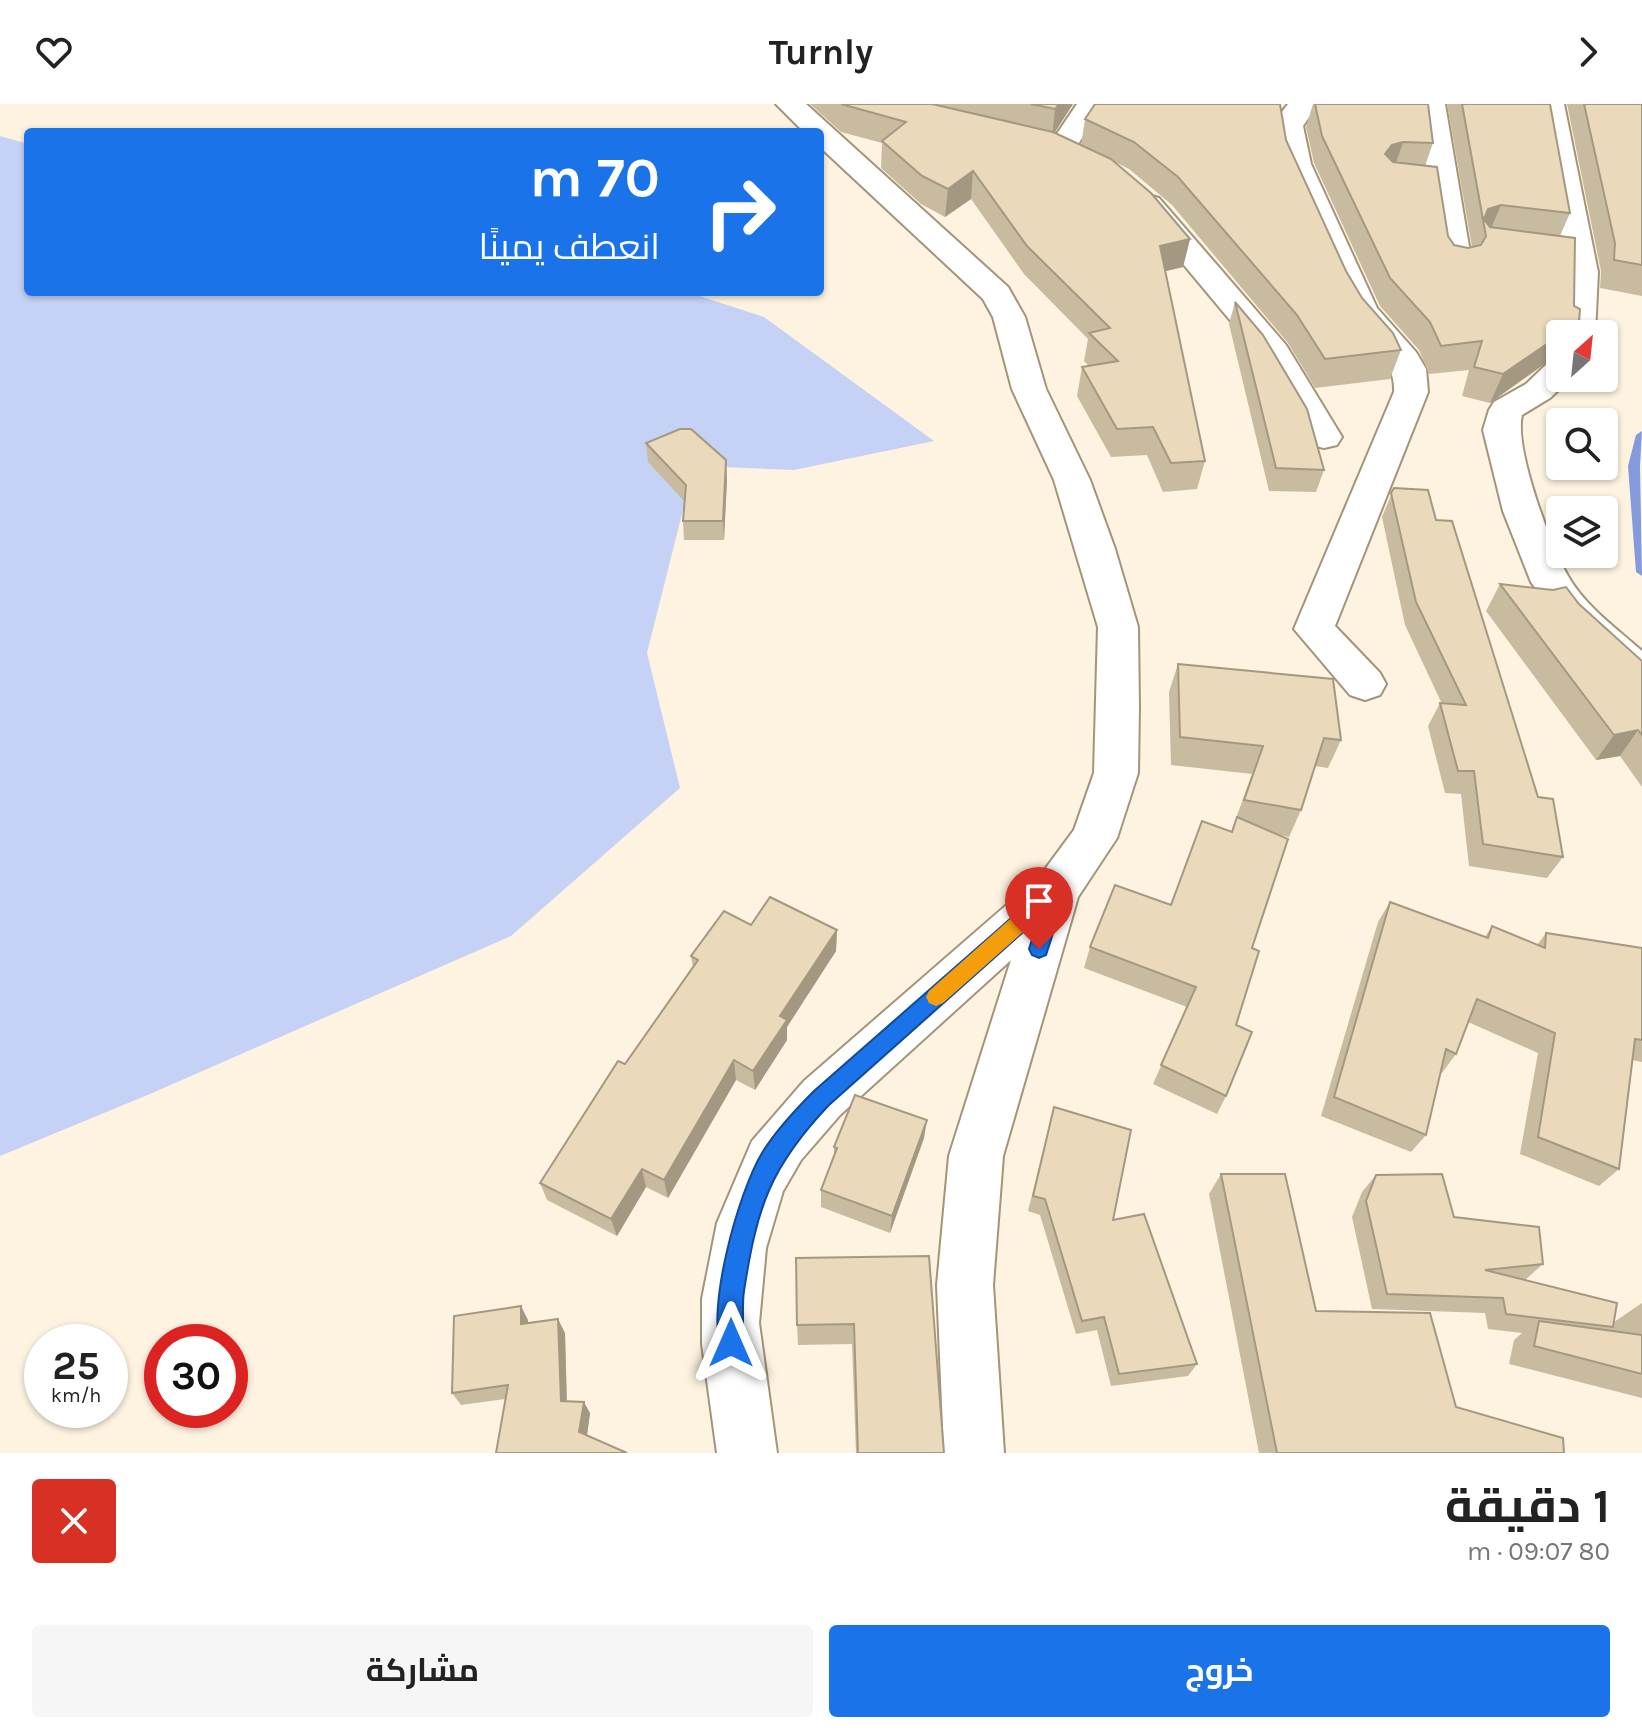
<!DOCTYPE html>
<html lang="ar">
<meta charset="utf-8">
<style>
body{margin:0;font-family:Karla,Cairo,sans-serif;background:#f6f6f6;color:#222;direction:rtl;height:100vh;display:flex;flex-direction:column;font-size:30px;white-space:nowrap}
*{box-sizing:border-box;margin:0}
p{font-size:26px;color:#767676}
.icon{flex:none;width:44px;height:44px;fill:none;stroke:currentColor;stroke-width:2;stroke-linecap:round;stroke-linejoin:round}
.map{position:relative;height:1349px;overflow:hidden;direction:ltr}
.details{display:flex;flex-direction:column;background:#fff;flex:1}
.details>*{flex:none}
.guide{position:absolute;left:24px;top:24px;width:800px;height:168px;border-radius:8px;box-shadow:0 2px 6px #0004;direction:rtl;background:#1a73e8;color:#fff;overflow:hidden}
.needle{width:52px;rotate:27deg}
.fabs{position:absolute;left:1546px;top:216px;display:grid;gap:16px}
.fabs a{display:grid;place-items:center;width:72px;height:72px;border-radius:8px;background:#fff;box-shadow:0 2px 6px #0004;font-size:40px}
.speed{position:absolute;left:24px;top:1220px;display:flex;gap:16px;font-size:40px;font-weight:700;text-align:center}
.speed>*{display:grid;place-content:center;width:104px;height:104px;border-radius:50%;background:#fff;box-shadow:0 2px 6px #0004;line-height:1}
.speed small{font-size:20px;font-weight:400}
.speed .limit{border:12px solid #d22;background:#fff;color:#111}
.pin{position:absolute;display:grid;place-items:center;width:68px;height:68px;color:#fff;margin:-82px -34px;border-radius:50% 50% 50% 0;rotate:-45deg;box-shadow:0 0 8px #0007}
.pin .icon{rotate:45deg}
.me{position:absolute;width:88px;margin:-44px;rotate:0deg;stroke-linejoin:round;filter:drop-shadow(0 0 6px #0008)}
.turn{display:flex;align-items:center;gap:28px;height:168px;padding:0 32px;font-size:36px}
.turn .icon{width:104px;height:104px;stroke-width:2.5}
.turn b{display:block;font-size:56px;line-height:68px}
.round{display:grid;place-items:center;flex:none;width:84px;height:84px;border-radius:8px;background:#f6f6f6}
.summary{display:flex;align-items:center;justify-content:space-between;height:136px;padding:0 32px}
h1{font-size:48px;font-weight:700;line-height:60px}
.primary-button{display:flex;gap:16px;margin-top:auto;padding:16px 32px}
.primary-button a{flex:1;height:92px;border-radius:8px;background:#1a73e8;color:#fff;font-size:32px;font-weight:700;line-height:92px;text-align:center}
.primary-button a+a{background:#f6f6f6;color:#222}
header{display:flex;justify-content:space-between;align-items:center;height:104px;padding:0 32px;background:#fff;font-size:36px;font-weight:700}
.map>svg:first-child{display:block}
</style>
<header><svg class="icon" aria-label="forward" viewBox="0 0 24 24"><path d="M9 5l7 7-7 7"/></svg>Turnly<svg class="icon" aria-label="heart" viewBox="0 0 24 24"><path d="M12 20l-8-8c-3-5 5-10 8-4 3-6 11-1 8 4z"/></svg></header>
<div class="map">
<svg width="1642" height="1349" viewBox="0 0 1642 1349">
<rect width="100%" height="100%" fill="#fdf3e0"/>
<path fill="#c6d2f5" d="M0 32 28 40V188H687L764 213 934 337 794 366 694 362 647 549 680 684 511 832 150 990 0 1052Z"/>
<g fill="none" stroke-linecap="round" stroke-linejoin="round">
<path fill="#859adc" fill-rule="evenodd" d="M1642 327 1640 362 1642 472 1636 468 1628 362 1636 331Z"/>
<defs>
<g id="minor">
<path d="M776 0H806L1008 183 1025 213 1046 285 1090 376 1115 445 1138 523 1139 603 1138 669 1117 734 1078 793 1003 1052 993 1181 1004 1349H944L937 1181 949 1052 1011 856 840 1011 801 1056 783 1087 766 1144 759 1219 777 1349H717L702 1240V1195L717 1119 752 1037 804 977 1040 772 1074 726 1094 669 1098 523 1054 376 1012 285 993 213 983 195 820 43V28H804Z"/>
<path d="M1077 0H1105L1070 52 1060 55 1050 52 1046 46Z"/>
<path d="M1288 0H1318L1303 22 1311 60 1377 204 1416 248 1426 265 1428 288 1335 522 1380 569 1386 580 1380 591 1365 596 1350 591 1294 525 1394 288C1396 253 1365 238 1348 211 1336 189 1329 165 1320 142 1305 107 1274 67 1275 27 1275 16 1282 8 1288 0Z"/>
<path d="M1417 0H1445L1472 160 1467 167 1456 169 1445 167 1440 160Z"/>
<path d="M1536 0H1564L1598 168 1595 230H1563L1566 168Z"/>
<path d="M1148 91 1159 94 1286 241 1342 333 1337 341 1324 344 1311 341 1260 252 1133 100 1137 94Z"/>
<path d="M1560 256V274H1571L1550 294 1522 311C1514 344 1550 440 1568 472 1585 502 1616 524 1642 547V586L1627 582 1565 524 1531 478 1503 407 1483 326 1489 306 1494 298 1526 280 1548 259Z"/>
</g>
</defs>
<use href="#minor" stroke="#a49478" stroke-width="4"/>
<use href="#minor" fill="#fff" fill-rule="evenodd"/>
</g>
<g fill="#c9bba0">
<path d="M810 0H1073L1054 28 1081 41 1085 15 1280 2 1286 36 1346 167 1362 194 1401 246 1390 275 1315 284 1288 239 1172 101 1129 65 1115 58 1190 135 1183 163 1165 167 1205 357 1197 385 1163 388 1147 351 1111 353 1077 292 1082 263 1089 262 1084 257 1088 235 1024 170 971 95 945 113 921 100 881 64 882 39 841 28Z"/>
<path d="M1313 0H1428L1433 39 1425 62 1448 132 1454 141 1468 144 1472 143 1447 0H1550L1570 109 1560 132 1574 202 1579 218 1573 230H1560L1490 299 1462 292 1469 266 1429 270 1419 246 1380 202 1314 59 1306 23Z"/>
<path d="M1567 0H1642V192L1600 184 1601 167Z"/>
<path d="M1235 198 1324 366 1316 388 1269 387 1229 220Z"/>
<path d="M646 339 727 375 724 436H684L683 417 684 397 648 358Z"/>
<path d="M1394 384 1436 416 1538 693 1563 753 1547 774 1469 762 1461 690 1445 689 1428 622 1440 599 1442 600 1405 521 1382 413Z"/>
<path d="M1500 480 1579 500 1642 557V683L1620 652 1596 656 1486 507Z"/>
<path d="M1178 560 1341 636 1328 664 1315 662 1301 706 1289 733 1280 731 1252 844 1236 921 1226 992 1217 1010 1153 980 1187 903 1084 864 1090 843 1171 801 1231 728 1252 670 1171 661 1169 588Z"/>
<path d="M1390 798 1485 833 1492 822 1537 841 1546 829 1642 844V958L1632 956 1619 1065 1599 1082 1520 1050 1538 949 1468 918 1456 950 1442 969H1440L1426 1031 1411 1048 1321 1012 1378 818Z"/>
<path d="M751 821 837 826 836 847 787 923V936L755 986 736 976 668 1094 646 1083 617 1132 547 1096 540 1079 693 864 691 852Z"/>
<path d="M1054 1003 1113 1116 1197 1260 1188 1272 1111 1282 1097 1226 1076 1230 1040 1111 1028 1107Z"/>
<path d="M924 1034 890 1129 821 1103V1086L834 1053V1043Z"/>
<path d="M1221 1070 1316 1207 1456 1303 1564 1349H1259L1209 1090Z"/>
<path d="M1376 1071 1543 1160 1525 1176 1614 1218 1642 1199V1294L1509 1260 1514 1236 1522 1229 1488 1225 1485 1209 1372 1205 1352 1113 1362 1088Z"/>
<path d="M929 1152 944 1349H856L852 1240 798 1241 797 1221Z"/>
<path d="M528 1216V1219L565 1229 567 1297 590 1309 587 1331 505 1295 461 1301 452 1289Z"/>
</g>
<g fill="#a49882">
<path d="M1059 0H1073L1052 33 1055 5Z"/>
<path d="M1403 38 1394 65 1385 50 1392 41Z"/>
<path d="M973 67 971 95 945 113 948 85Z"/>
<path d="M1501 101 1489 129 1483 115 1488 105Z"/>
<path d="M1190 135 1183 163 1154 170 1160 142Z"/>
<path d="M1579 218 1573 230H1561Z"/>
<path d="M1560 231V249L1490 299 1503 270Z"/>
<path d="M726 356 727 375 724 436 723 417Z"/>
<path d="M1638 626 1620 652 1596 656 1614 631Z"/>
<path d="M837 826 836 847 787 923V936L755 986 753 967 780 912Z"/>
<path d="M734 956 736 976 668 1094 664 1076Z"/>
<path d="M927 1016 924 1034 890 1129 892 1112Z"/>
<path d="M642 1065 646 1083 617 1132 611 1115Z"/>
<path d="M521 1202 528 1216V1234L521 1220Z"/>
<path d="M558 1215 565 1229 567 1308 561 1297Z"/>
<path d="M584 1298 590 1309 586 1339 579 1328Z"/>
</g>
<g fill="#ead9ba" stroke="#a49882" stroke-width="2">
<path d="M841 0H932L1053 28 1111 55 1151 89 1190 135 1160 142 1205 357 1171 359 1153 323 1117 325 1082 263 1118 257 1089 229 1110 224 1027 142 973 67 948 85 922 72 882 37 906 18Z"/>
<path d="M1031 0H1059L1055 5Z"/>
<path d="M1095 0H1280L1286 36 1346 167 1362 194 1393 229 1401 246 1325 255 1297 211 1178 73 1134 38 1085 15Z"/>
<path d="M1315 0H1428L1433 39 1403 38 1392 41 1385 50 1393 58 1437 63 1448 132 1454 141 1468 144 1481 141 1486 132 1462 0H1550L1570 109 1501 101 1488 105 1484 115 1490 123 1575 134 1574 202 1580 205 1579 218 1503 270 1474 263 1482 237 1441 242 1430 218 1390 174 1322 32Z"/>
<path d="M1584 0H1642V161L1614 156 1615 139Z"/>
<path d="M1235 198 1263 231 1307 305 1324 366 1276 364Z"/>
<path d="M680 325H691L726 356 723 417H683L686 381 646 339Z"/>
<path d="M1394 384 1428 386 1436 416 1452 417 1538 693 1553 695 1563 753 1483 740 1474 667H1458L1440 599 1466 601 1416 498 1391 389Z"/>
<path d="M1500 480 1553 486 1566 483 1579 500 1642 557V631L1638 626 1614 631Z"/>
<path d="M1178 560 1333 575 1341 636 1324 634 1301 706 1244 696 1263 642 1180 633Z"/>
<path d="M1237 713 1288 735 1252 844 1259 847 1236 921 1252 928 1226 992 1161 961 1196 883 1090 843 1115 781 1171 801 1202 717 1232 728Z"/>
<path d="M770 793 837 826 780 912 787 916 753 967 734 956 664 1076 642 1065 611 1115 540 1079 618 957 625 960 698 856 691 852 724 807 751 821Z"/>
<path d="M1390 798 1488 834 1492 822 1545 844 1546 829 1642 844V936L1635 935 1619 1065 1538 1033 1555 929 1477 895 1456 950 1446 945 1426 1031 1334 993Z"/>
<path d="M855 991 927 1016 892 1112 821 1086 837 1044 834 1043Z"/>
<path d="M1054 1003 1131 1026 1113 1116 1144 1110 1197 1260 1119 1270 1104 1213 1082 1217 1045 1095 1033 1092Z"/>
<path d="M1221 1070H1285L1316 1207 1430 1209 1456 1303 1563 1334 1564 1349H1277Z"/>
<path d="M1442 1070 1454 1113 1539 1123 1543 1160 1485 1166 1617 1199 1613 1223 1506 1210 1503 1194 1387 1190 1366 1097 1376 1071Z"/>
<path d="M929 1152 944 1349H858L854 1220 797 1221 796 1154Z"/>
<path d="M521 1202V1220L558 1215 561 1297 584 1298 579 1328 627 1349H496L508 1281 452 1289 454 1212Z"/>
<path d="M1539 1217 1642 1231V1270L1534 1242Z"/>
</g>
<path fill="#1a73e8" stroke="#114b97" stroke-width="2" d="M1057 778 1064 780 1067 786 1046 851 1039 854 1032 851 1029 845 1039 814 829 1001C770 1063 757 1103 744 1187 741 1206 746 1230 739 1247L731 1251 722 1247C705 1206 739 1087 762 1049 776 1026 795 1006 814 987L1050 780Z"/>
<path fill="#f59e0b" d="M1033 799 1040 801 1042 807 1040 813 943 899 936 902 929 899 926 893 929 887 1026 801Z"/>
</svg>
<div class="fabs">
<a><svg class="needle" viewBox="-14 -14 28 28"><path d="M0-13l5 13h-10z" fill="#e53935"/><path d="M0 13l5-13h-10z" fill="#767676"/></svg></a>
<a><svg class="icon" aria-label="search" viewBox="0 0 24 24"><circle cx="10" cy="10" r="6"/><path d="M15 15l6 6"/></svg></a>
<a><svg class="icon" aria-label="layers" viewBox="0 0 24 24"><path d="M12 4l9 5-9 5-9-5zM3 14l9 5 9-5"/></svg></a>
</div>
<div class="speed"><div>25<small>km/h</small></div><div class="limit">30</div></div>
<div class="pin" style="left:1039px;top:845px;background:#d93025"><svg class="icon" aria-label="arrive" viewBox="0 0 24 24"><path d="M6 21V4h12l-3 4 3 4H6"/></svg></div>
<svg class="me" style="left:731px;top:1239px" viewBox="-20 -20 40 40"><path d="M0-17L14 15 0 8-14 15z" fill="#1a73e8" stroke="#fff" stroke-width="4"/></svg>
<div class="guide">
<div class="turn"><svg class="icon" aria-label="right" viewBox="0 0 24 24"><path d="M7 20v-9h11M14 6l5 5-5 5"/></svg><div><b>70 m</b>انعطف يمينًا</div></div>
</div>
</div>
<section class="details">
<div class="summary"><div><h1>1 دقيقة</h1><p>80 m · 09:07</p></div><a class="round" style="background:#d93025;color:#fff"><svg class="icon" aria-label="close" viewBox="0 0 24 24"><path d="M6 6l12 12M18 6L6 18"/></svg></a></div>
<div class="primary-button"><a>خروج</a><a>مشاركة</a></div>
</section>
